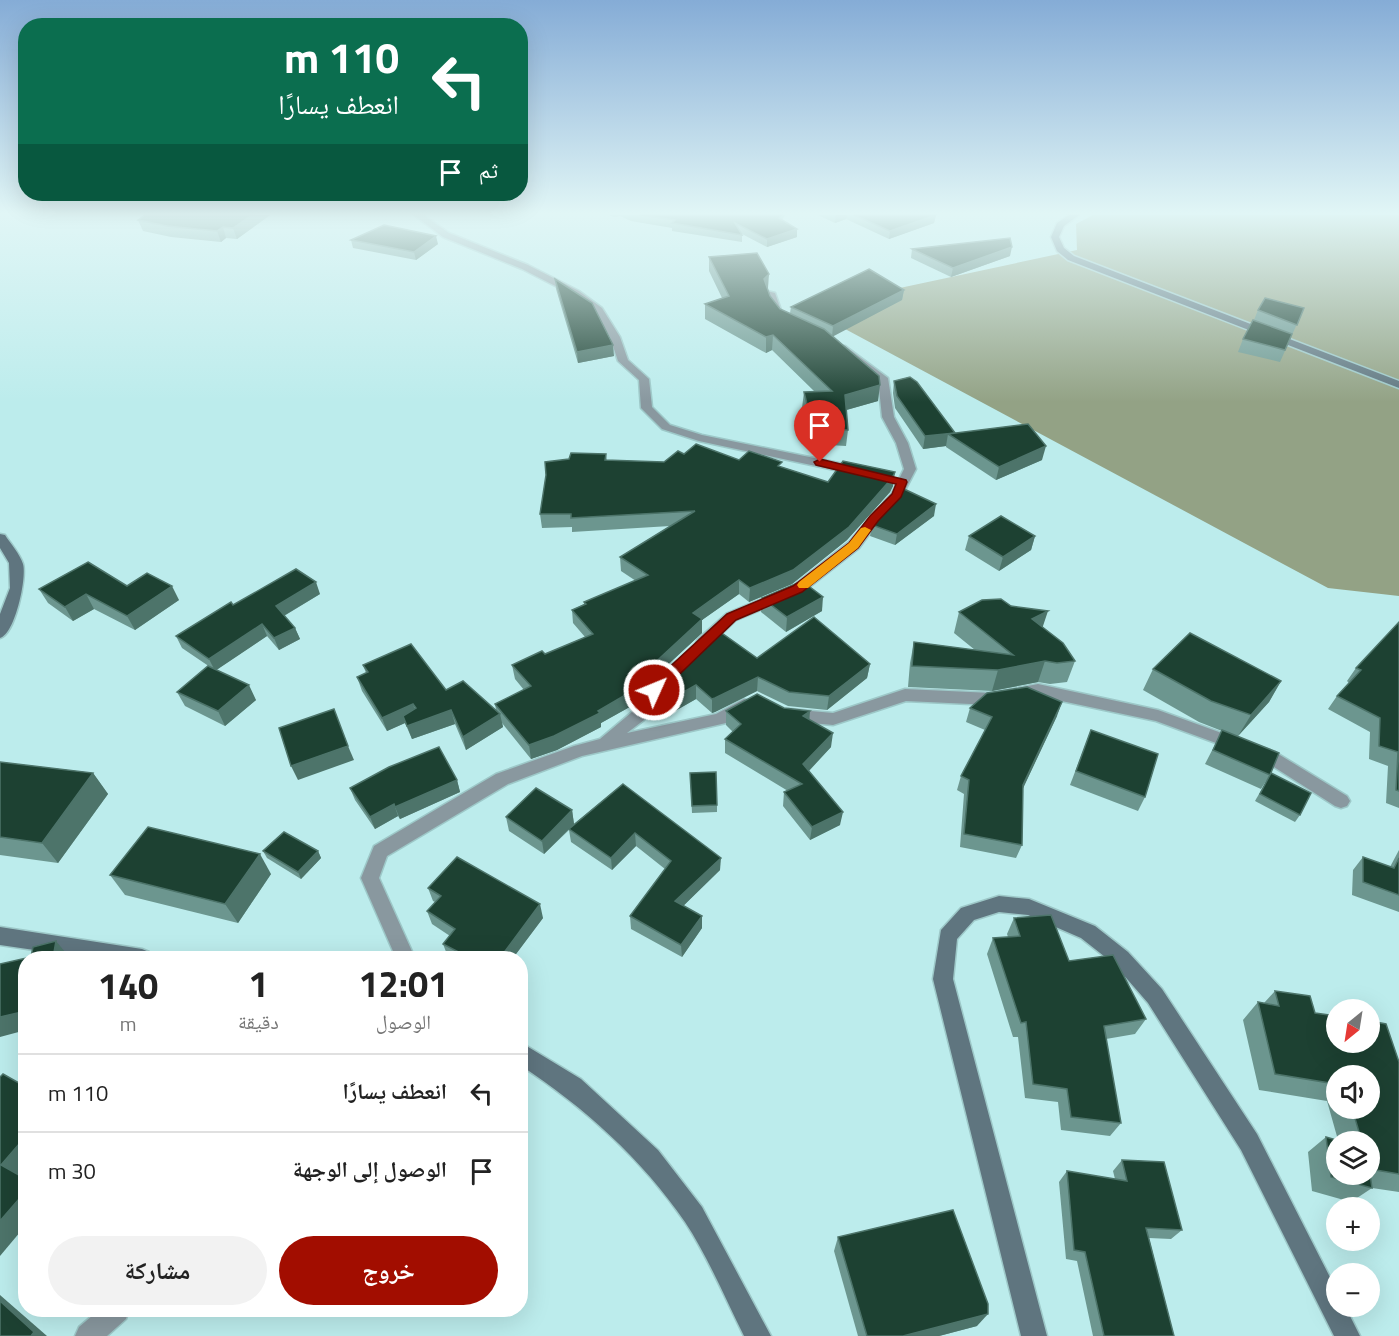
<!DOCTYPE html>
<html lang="ar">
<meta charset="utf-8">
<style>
body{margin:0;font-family:"Titillium Web","Noto Naskh Arabic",sans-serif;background:#f2f2f2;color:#222;direction:rtl;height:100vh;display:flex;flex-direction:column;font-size:22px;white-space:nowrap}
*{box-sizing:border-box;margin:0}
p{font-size:20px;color:#767676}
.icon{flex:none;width:33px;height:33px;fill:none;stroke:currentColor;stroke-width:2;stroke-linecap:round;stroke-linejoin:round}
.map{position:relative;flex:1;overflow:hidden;direction:ltr}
.side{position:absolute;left:18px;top:951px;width:510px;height:366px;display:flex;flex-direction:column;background:#fff;border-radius:24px;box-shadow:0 6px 24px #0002;direction:rtl}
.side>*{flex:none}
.top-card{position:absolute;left:18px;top:18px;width:510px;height:183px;border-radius:24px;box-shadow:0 6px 24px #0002;direction:rtl;background:#0b6e4f;color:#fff;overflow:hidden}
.needle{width:39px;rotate:210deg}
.controls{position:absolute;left:1326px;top:999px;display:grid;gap:12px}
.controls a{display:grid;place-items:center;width:54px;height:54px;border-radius:50%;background:#fff;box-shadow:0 6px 24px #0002;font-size:30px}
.pin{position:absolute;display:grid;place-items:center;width:51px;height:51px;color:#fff;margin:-62px -26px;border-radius:50% 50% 50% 0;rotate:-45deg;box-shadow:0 0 6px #0007}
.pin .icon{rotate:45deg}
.me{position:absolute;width:66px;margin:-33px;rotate:46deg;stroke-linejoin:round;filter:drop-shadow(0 0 4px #0008)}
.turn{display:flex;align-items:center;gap:21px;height:126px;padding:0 30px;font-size:27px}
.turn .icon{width:78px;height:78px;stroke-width:2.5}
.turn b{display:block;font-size:42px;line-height:51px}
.then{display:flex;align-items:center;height:57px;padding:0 30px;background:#0003;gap:12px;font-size:22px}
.eta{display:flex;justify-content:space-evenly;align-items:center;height:102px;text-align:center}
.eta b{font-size:36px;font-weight:700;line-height:42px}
.button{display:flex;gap:12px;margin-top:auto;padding:12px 30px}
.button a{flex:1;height:69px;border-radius:36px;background:#a20d00;color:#fff;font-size:24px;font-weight:700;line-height:69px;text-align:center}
.button a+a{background:#f2f2f2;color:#222}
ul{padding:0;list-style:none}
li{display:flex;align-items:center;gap:18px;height:78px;padding:0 30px;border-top:2px solid #e0e0e0}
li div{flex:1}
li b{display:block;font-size:22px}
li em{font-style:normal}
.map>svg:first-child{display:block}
</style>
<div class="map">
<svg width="1399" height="1336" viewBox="0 0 1399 1336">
<rect width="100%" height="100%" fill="#bcecec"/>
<path fill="#93a285" d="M1093 215H1399V596L1328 588 806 308 1077 250 1076 224Z"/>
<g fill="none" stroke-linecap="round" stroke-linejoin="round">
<defs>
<g id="street">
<path d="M414 215H423L449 233 528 265 579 291 602 308 620 337 628 360 649 379 652 407 670 425 702 435 858 467 864 471 858 475 699 441 662 429 641 408 639 380 618 361 610 337 595 312 573 295 522 269 443 237Z"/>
<path d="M767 291 775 293 781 310 787 318 785 320H779L771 310Z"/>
<path d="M837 346H845L888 378 894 417 908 443 916 469 901 498 878 522 859 548 803 592 736 620 708 647H698L696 643 698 639 726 614 793 586 849 542 892 493 904 469 896 443 882 417 878 379 837 350Z"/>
<path d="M675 665 683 670 680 674 659 694 644 720 627 733 716 714 744 699 750 701 752 705 750 709 726 723 582 756 508 784 387 856 379 878 415 958H396L361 878 374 846 496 774 574 746 600 739 632 712 649 686 670 666Z"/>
<path d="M1038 684 1158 710 1241 740 1243 744 1241 748 1235 750 1156 721 1038 696 992 705 906 701 833 725 789 721 783 719 781 715 783 711 789 709 833 713 905 689 992 693Z"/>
<path d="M1258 746 1275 752 1347 796 1350 801 1347 806 1341 808 1335 806 1263 760 1252 756 1250 752 1252 748Z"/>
<path d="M99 1310H129L126 1319 107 1336H75L79 1327Z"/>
</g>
<g id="secondary">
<path d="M1069 215H1079L1064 226 1059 237 1064 248 1074 256 1399 381V388L1068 260 1057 251 1051 237 1057 223Z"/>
<path d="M0 534 5 535C10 543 20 554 23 564 27 578 15 634 0 638V614L10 588 9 563 0 548Z"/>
<path d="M999 896 1029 899 1095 926 1128 952 1162 989 1257 1134 1336 1289V1306H1345L1360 1336H1334L1241 1150 1148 1003 1114 964 1081 938 1028 915 999 912 974 920 957 939 953 979 1047 1336H1021L933 979 941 930 961 908Z"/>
<path d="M0 927 142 949 149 952 152 958H89L0 945Z"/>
<path d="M520 1042 581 1079 658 1150 702 1207 771 1336H744C726 1300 707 1255 685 1222 642 1159 584 1107 520 1065Z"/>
</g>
</defs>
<use href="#street" stroke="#9dc8c8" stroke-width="3"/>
<use href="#secondary" stroke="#9dc8c8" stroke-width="3"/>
<use href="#street" fill="#89989f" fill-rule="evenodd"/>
<use href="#secondary" fill="#5f757f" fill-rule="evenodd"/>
</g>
<g fill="#6c968f" fill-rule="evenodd">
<path d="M270 215 237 239 226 238 221 242 171 237 143 231 138 220Z"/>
<path d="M609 215H785L782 220 797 229V237L767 247 742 234V242L672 231V228L631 221 620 216 614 217Z"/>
<path d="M818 215H936L934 223 889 239 846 219 835 223Z"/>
<path d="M351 240 438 244 416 260 353 248Z"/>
<path d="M912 249 1010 256 951 277 911 258Z"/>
<path d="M709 257 768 288 767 289 770 296 780 309 790 313 791 307 904 290 902 300 832 336 878 401 846 410 848 430 846 446 812 444 802 408 804 392H815L772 350 766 353 705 319V304L722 298 709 271Z"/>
<path d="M555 279 614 356 578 363 556 289Z"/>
<path d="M1304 308 1280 362 1238 352 1243 339 1254 320 1258 310Z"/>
<path d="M894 381 955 433 1042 460 996 480 946 447V446L923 449 895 408 893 393Z"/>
<path d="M606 454 607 461 664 462 684 454 739 460 782 467 828 482 893 486 890 492 847 540 792 584 749 602 739 594 702 620V633L647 684 635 704 601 723V727L557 750 531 759 502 723 503 727 466 750 455 724 412 739 405 723 387 731 362 691 357 677 366 673 363 665 446 690 496 710 495 704 524 690 515 679 512 665 545 654 585 637 573 623 572 610 584 604V602L636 581 621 571 620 557 670 526 572 532V527L542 528 540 514 569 459Z"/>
<path d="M934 516 895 545 870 536 872 525Z"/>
<path d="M969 536H1035L1031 550 999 571 965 550Z"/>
<path d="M127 586 179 600 135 630 94 609 73 621 48 603 39 589Z"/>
<path d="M320 594 284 616 295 628 300 639 279 650 267 636 216 670 256 700 225 726 185 706 177 692 210 667 182 648 176 636 233 605Z"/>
<path d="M762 598 822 611 786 632 761 612Z"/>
<path d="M1011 606 1043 627 1075 661 1067 682 1050 684 1038 682 992 691 908 687 910 663 914 642 975 650 954 633 959 612Z"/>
<path d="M1399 622V808L1386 803 1388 766 1369 759 1370 732 1328 709 1337 696 1349 683 1347 681 1356 668Z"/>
<path d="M757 658 870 664 867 678 827 710 788 706 757 691 715 712 712 713 696 699 675 711 661 695 660 681Z"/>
<path d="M1153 669 1281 681 1269 702 1238 736 1270 775 1261 789 1205 764 1222 731 1199 722 1143 690Z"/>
<path d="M970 708 1057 716 1023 788 1022 845 1016 858 960 847 964 794 957 790 961 776 985 730 966 722Z"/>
<path d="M726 711 809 720 831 747 809 771 840 825 810 840 783 806 784 792 788 791 725 753V739L733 732 726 725Z"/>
<path d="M1091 730 1145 797 1138 811 1070 785Z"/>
<path d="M0 762 93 773 108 794 58 863 0 855Z"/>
<path d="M690 773 717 805V812L692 813Z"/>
<path d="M1271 773 1300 815 1295 822 1255 801Z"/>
<path d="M457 780 460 792 400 819 398 816 375 829 355 800 350 788Z"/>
<path d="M623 784 720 870 683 906 702 928 682 957 631 929 630 916 665 869 636 846 612 870 571 842 569 830 544 854 509 831 506 817 572 810 574 824Z"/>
<path d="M1399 850V912L1352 895 1353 870 1363 857 1390 867Z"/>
<path d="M263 851H318L321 858 301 879 267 858Z"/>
<path d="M271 874 238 923 125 895 110 875Z"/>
<path d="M428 888 543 918 513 958H451L448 957 443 944 450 936 432 924 427 911 435 902 433 901Z"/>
<path d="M1014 918 1146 1019 1135 1034 1106 1039 1121 1123 1110 1136 1061 1130 1058 1102 1025 1098 1018 1037H1013L987 954 993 938 1008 937 1007 934Z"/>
<path d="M1275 991 1399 1062V1192L1372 1188 1351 1202 1312 1191 1308 1152 1326 1137 1338 1140 1327 1101 1259 1090 1243 1020 1258 1002 1264 1003ZM1336 1076 1370 1108H1336ZM1336 1142H1370V1174Z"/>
<path d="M1122 1160 1182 1230 1171 1239 1149 1238 1174 1336H1093L1077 1261 1066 1259 1059 1182 1067 1171 1115 1179 1113 1171Z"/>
<path d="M838 1237 977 1326 939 1336H858L834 1251Z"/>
</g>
<g fill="#4d746a">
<path d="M252 215H270L237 239 233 228Z"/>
<path d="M836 215H847L846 219 835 223Z"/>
<path d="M936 215 934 223 889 239 890 231Z"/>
<path d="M223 227 226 238 221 242 217 231Z"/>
<path d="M797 229V237L767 247V239Z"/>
<path d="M436 236 438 244 416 260 414 252Z"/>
<path d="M1012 247 1010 256 951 277 953 268Z"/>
<path d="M769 274 768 288 763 294 764 279Z"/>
<path d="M904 290 902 300 832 337 833 326Z"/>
<path d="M773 335 772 350 766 353V337Z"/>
<path d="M613 345 614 356 578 363 577 352Z"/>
<path d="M880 385 878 401 843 411 845 395Z"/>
<path d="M948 434 946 446 923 449 925 436Z"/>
<path d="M1046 446 1042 460 996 480 999 467Z"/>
<path d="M895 472 893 486 890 492 847 540 792 584 749 602 750 588Z"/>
<path d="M936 504 934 516 895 545 897 534Z"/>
<path d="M1035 536 1031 550 999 571 1003 557Z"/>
<path d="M739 580V594L702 620V633L647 684 635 704 601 723V727L557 750 531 759 529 745 598 711 647 670 693 613Z"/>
<path d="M316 582 320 594 280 618 276 606Z"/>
<path d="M172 586 179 600 135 630 127 616Z"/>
<path d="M86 594 94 609 73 621 65 607Z"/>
<path d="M823 597 822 611 786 632 787 617Z"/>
<path d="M1048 611 1041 632 1032 619Z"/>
<path d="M262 624 267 636 215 671 209 659Z"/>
<path d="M295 628 300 639 279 650 274 638Z"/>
<path d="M1045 661 1038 682 992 691 998 670Z"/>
<path d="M870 664 867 678 827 710 829 696Z"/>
<path d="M758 677 757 691 715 712 712 713V699Z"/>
<path d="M1281 681 1269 702 1238 736 1251 715Z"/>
<path d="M249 685 256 700 225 726 218 711Z"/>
<path d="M696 685V699L675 711V697Z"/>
<path d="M1062 702 1057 716 1018 799 1023 785Z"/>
<path d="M413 704 417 718 403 716 405 723 387 731 382 718Z"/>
<path d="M451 710 455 724 412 739 407 726Z"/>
<path d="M810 711 809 725 803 716Z"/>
<path d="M500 714 503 727 466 750 463 737Z"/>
<path d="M833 733 831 747 802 778 803 764Z"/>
<path d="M348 746 354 760 298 780 291 766Z"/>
<path d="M93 773 108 794 58 863 42 843Z"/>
<path d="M457 780 460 792 400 819 395 807Z"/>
<path d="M394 804 398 816 375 829 370 817Z"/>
<path d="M572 810 574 824 544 854 542 841Z"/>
<path d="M843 812 840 825 810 840 812 827Z"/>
<path d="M635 833 636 846 612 870 611 858Z"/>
<path d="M318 851 321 858 301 879 298 872Z"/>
<path d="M260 854 271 874 238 923 225 904Z"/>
<path d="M721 858 720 870 675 914V901Z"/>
<path d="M540 904 543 918 513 958H500Z"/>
<path d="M702 916V928L682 957 681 945Z"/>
<path d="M56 941 70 958H53Z"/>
<path d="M26 1011V1030L0 1037V1017Z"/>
<path d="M26 1136V1171L19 1178 1 1165Z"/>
<path d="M26 1191V1225L0 1256V1221Z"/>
<path d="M0 1295 47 1336H31L0 1301Z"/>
<path d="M988 1314 977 1326 939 1336H903Z"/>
</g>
<g fill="#1d4132" stroke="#4d746a" stroke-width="1.5">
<path d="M145 215H252L233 228 223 227 217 231 167 226 138 220Z"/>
<path d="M640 215H781L779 218 797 229 767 239 735 223 742 235 672 223 675 220Z"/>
<path d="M854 215H936L890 231Z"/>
<path d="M384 225 436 236 414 252 351 240Z"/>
<path d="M1010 238 1012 247 953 268 912 249Z"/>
<path d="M757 253 769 274 764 279 770 296 780 309 824 329 879 376 880 385 845 395 848 430 813 428 804 392 832 391 773 335 766 337 705 304 729 296 709 257Z"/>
<path d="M869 269 904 290 833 326 791 307Z"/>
<path d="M555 279 592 303 613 345 577 352Z"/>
<path d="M1265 298 1304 308 1297 325 1258 310Z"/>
<path d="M1253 320 1292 334 1285 350 1243 339Z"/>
<path d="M910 377 917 382 955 433 925 436 897 396 894 381Z"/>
<path d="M1028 424 1046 446 999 467 948 434Z"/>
<path d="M696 444 739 460 749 451 782 462 778 466 828 482 843 461 895 472 892 478 849 527 793 570 750 588 739 580 693 613 702 619 647 670 634 690 598 711 600 713 554 736 529 745 495 704 531 686 512 665 542 651 545 654 593 634 572 610 586 604 584 602 648 575 620 557 695 511 571 518V514H540L546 475 545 462 569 459 571 453 606 454 605 460 664 462 678 451 684 454Z"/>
<path d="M904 489 936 504 897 534 872 525Z"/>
<path d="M1001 516 1035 536 1003 557 969 536Z"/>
<path d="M88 562 127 586 147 573 172 586 127 616 86 594 65 607 39 589Z"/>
<path d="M296 569 316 582 276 606 295 628 274 638 262 624 209 659 176 636 231 602 233 605Z"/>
<path d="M802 581 823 597 787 617 762 598Z"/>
<path d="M1001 599 1011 606 1048 611 1032 619 1063 643 1075 661 1057 663 1045 661 998 670 912 666 914 642 1013 655 959 612 982 600Z"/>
<path d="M814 617 870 664 829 696 789 692 758 677 715 698 712 699 696 685 675 697 660 681 716 629 757 658Z"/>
<path d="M1399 622V791L1396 790 1398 752 1379 746 1380 718 1337 696 1361 670 1356 668Z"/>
<path d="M1190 633 1281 681 1251 715 1211 701 1153 669Z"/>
<path d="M411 644 446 690 463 681 500 714 463 737 451 710 407 726 403 716 416 708 413 704 382 718 357 677 368 672 363 665Z"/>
<path d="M208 666 249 685 218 711 177 692Z"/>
<path d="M1027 687 1062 702 1023 785 1022 845 964 834 969 780 961 776 992 717 970 708 987 693Z"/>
<path d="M757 694 784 708 810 711 803 716 833 733 803 764 843 812 812 827 784 792 802 784 725 739 741 724 726 711Z"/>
<path d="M334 709 348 746 291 766 279 728Z"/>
<path d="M1091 730 1158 754 1145 797 1076 771Z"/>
<path d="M1222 730 1279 753 1270 775 1213 750Z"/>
<path d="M439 747 457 780 395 807 394 804 370 817 350 788 389 767Z"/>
<path d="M0 762 93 773 42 843 0 837Z"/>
<path d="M716 772 717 805 692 806 690 773Z"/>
<path d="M1271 773 1311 793 1300 815 1260 794Z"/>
<path d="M623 784 721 858 675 901 702 916 681 945 630 916 671 861 635 833 611 858 569 829Z"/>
<path d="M536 788 572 810 542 841 506 817Z"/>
<path d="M148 827 260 854 225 904 110 875Z"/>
<path d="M284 832 318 851 298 872 263 851Z"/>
<path d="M457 857 540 904 500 958H470L443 944 455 929 427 911 441 896 428 888Z"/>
<path d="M1363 857 1394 868 1399 858V895L1363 882Z"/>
<path d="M1051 915 1069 961 1113 955 1146 1019 1104 1026 1121 1123 1071 1117 1067 1089 1033 1084 1026 1022 1021 1023 993 938 1020 936 1014 918Z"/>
<path d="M56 941 53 958H26V1011L0 1017V964L31 957 33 947Z"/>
<path d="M108 952 130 958H104Z"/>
<path d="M1275 991 1310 996 1315 1013 1336 1016V1042H1370V1021L1386 1024 1399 1062V1174L1370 1169V1142H1362L1352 1108H1370V1076H1336V1084L1275 1074 1258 1002 1279 1006Z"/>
<path d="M3 1074 26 1087V1136L1 1165 26 1179V1191L0 1221V1077Z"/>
<path d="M1326 1137 1343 1142H1336V1174H1370L1372 1188 1331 1177Z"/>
<path d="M1122 1160 1164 1162 1182 1230 1146 1228 1174 1336H1104L1085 1252 1074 1250 1067 1171 1127 1181Z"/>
<path d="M953 1210 988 1304V1314L903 1336H867L838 1237Z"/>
<path d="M0 1301 34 1332 31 1336H0Z"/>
</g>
<linearGradient id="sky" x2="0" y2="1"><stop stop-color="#85acd6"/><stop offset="0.53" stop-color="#e1f6f6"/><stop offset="1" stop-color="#e1f6f6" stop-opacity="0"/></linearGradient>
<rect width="1399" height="402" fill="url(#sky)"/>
<path fill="#a20d00" stroke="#690800" stroke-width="1.5" d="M820 459 906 480 907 482 901 497 878 521 858 548 802 592 736 620 659 694H649L647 690 649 686 727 614 793 586 849 543 870 516 892 494 896 484 816 465 814 462Z"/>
<path fill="#f59e0b" d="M865 527 871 530 858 548 808 588H799L797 585 799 582 849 543 861 528Z"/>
</svg>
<div class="controls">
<a><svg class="needle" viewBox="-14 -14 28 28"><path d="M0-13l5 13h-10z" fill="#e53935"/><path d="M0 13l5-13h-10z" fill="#767676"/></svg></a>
<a><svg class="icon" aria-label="sound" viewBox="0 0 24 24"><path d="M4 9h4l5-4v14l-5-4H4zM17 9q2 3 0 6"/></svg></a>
<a><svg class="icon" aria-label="layers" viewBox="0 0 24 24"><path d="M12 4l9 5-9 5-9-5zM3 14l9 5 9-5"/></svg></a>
<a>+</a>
<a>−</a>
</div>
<div class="pin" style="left:820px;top:462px;background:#d93025"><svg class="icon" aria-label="arrive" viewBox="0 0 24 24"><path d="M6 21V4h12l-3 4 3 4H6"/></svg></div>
<svg class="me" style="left:654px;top:690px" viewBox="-20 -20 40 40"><circle r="17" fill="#a20d00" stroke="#fff" stroke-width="3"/><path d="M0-11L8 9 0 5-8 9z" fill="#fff"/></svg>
<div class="top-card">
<div class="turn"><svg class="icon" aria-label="left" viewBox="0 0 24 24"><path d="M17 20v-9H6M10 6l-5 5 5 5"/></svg><div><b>110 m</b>انعطف يسارًا</div></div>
<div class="then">ثم<svg class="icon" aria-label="arrive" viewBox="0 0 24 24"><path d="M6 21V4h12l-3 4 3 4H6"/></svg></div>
</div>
<section class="side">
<div class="eta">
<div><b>12:01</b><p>الوصول</p></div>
<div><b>1</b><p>دقيقة</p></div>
<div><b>140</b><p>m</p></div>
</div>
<ul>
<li><svg class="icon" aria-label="left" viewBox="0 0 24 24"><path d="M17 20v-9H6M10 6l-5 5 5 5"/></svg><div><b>انعطف يسارًا</b></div><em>110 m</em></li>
<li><svg class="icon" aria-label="arrive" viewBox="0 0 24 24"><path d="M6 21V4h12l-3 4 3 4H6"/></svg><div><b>الوصول إلى الوجهة</b></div><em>30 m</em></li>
</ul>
<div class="button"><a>خروج</a><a>مشاركة</a></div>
</section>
</div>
